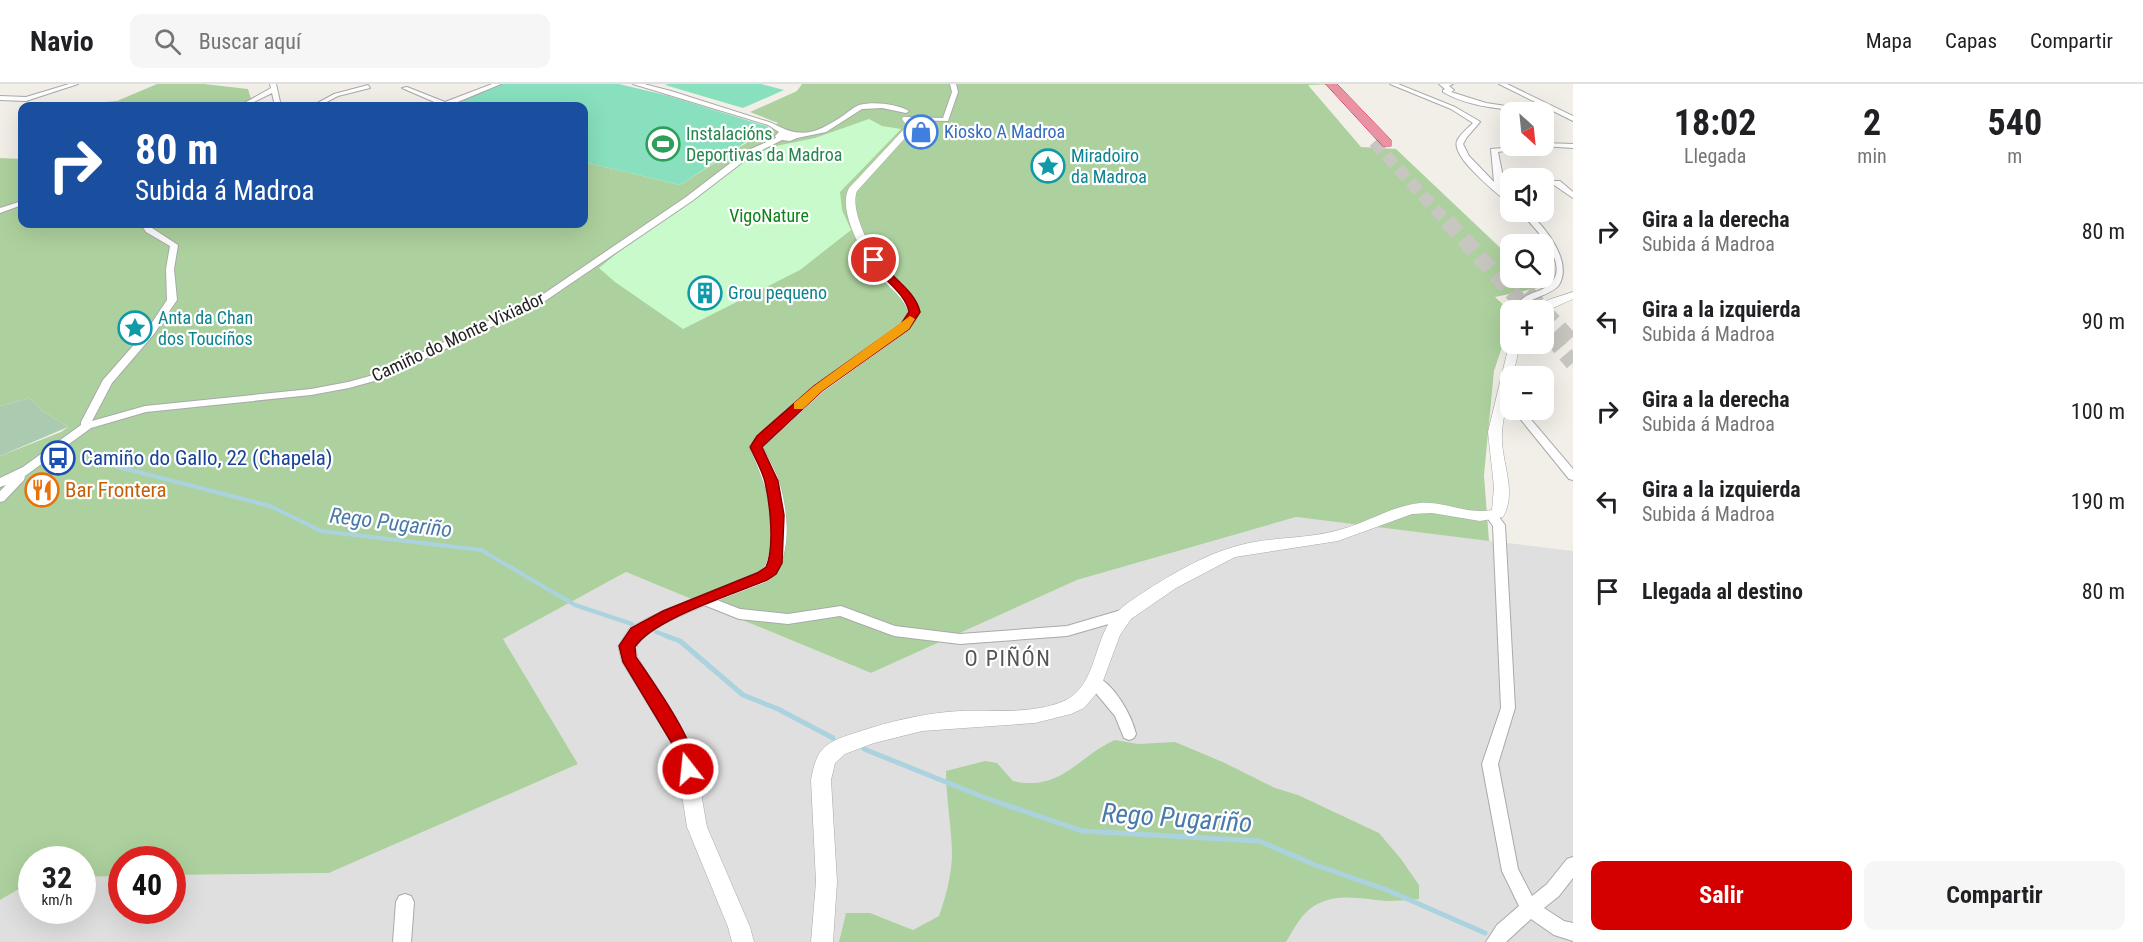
<!DOCTYPE html>
<html lang="es">
<meta charset="utf-8">
<style>
body{margin:0;font-family:"Roboto Condensed",sans-serif;background:#f6f6f6;color:#202124;height:100vh;display:flex;flex-direction:column;font-size:22px;white-space:nowrap}
*{box-sizing:border-box;margin:0}
p{font-size:20px;color:#757577}
.icon{flex:none;width:33px;height:33px;fill:none;stroke:currentColor;stroke-width:2;stroke-linecap:round;stroke-linejoin:round}
.map{position:relative;flex:1;overflow:hidden}
.panel{display:flex;flex-direction:column;background:#fff;width:570px}
.panel>*{flex:none}
.hud{position:absolute;left:18px;top:18px;width:570px;height:126px;border-radius:12px;box-shadow:0 6px 24px #0002;background:#1a4fa0;color:#fff;overflow:hidden}
.needle{width:39px;rotate:153deg}
.buttons{position:absolute;left:1500px;top:18px;display:grid;gap:12px}
.buttons a{display:grid;place-items:center;width:54px;height:54px;border-radius:12px;background:#fff;box-shadow:0 6px 24px #0002;font-size:30px}
.speed{position:absolute;left:18px;top:762px;display:flex;gap:12px;font-size:30px;font-weight:700;text-align:center}
.speed>*{display:grid;place-content:center;width:78px;height:78px;border-radius:50%;background:#fff;box-shadow:0 6px 24px #0002;line-height:1}
.speed small{font-size:15px;font-weight:400}
.speed .limit{border:9px solid #d22;background:#fff;color:#111}
.pin{position:absolute;display:grid;place-items:center;width:51px;height:51px;color:#fff;margin:-26px;border:3px solid #fff;border-radius:50%;box-shadow:0 2px 6px #0007}
.me{position:absolute;width:66px;margin:-33px;rotate:344deg;stroke-linejoin:round;filter:drop-shadow(0 0 4px #0008)}
.turn{display:flex;align-items:center;gap:21px;height:126px;padding:0 18px;font-size:27px}
.turn .icon{width:78px;height:78px;stroke-width:2.5}
.turn b{display:block;font-size:42px;line-height:51px}
.eta{display:flex;justify-content:space-evenly;align-items:center;height:102px;text-align:center}
.eta b{font-size:36px;font-weight:700;line-height:42px}
.primary-button{display:flex;gap:12px;margin-top:auto;padding:12px 18px}
.primary-button a{flex:1;height:69px;border-radius:12px;background:#d40000;color:#fff;font-size:24px;font-weight:700;line-height:69px;text-align:center}
.primary-button a+a{background:#f6f6f6;color:#202124}
ul{padding:0;list-style:none}
li{display:flex;align-items:center;gap:18px;height:90px;padding:0 18px}
li div{flex:1}
li b{display:block;font-size:22px}
li em{font-style:normal}
header{display:flex;align-items:center;gap:36px;box-sizing:border-box;height:84px;padding:0 30px;background:#fff;border-bottom:2px solid #e0e0e0}
header strong{font-size:28px}
nav{display:flex;gap:33px;margin-inline-start:auto;font-size:21px}
.search{width:420px;height:54px;background:#f6f6f6;display:flex;align-items:center;gap:15px;box-sizing:border-box;padding:0 21px;border-radius:12px;color:#757577;font-size:22px}
main{display:flex;flex:1;min-height:0}
.map>svg:first-child{display:block}
</style>
<header>
<strong>Navio</strong>
<div class="search"><svg class="icon" aria-label="search" viewBox="0 0 24 24"><circle cx="10" cy="10" r="6"/><path d="M15 15l6 6"/></svg>Buscar aquí</div>
<nav><a>Mapa</a><a>Capas</a><a>Compartir</a></nav>
</header>
<main>
<div class="map">
<svg width="1573" height="858" viewBox="0 0 1573 858">
<rect width="100%" height="100%" fill="#f2efe9"/>
<path fill="#e0dfdf" d="M1296 433 1573 467V858H0V816L31 798 32 826H82L83 793 121 792 122 826H172L173 791 329 789 578 680 503 555 626 488 871 589 1077 496Z"/>
<g fill="#add19e">
<path d="M157 0H204L248 5 253 22H61L117 17Z"/>
<path d="M802 0H1339L1308 1 1361 63 1396 65 1510 173V194H1532L1542 203 1495 213 1510 227V239L1494 287 1484 391 1489 457 1296 433 1077 496 871 589 626 488 503 555 578 680 329 789 173 791 172 776H122L121 792 83 793 82 776H32L31 798 0 816V372L61 348 68 343 41 326 30 314 0 322V74L22 75V140H584V78L680 101 778 39 750 28 797 7Z"/>
<path d="M1115 656 1138 660 1175 658 1225 679 1275 704 1298 711 1379 749 1401 775 1419 801V815C1408 816 1397 817 1386 817 1362 815 1336 808 1314 822 1301 830 1294 845 1286 858H839L846 829H870L913 846 939 832C946 812 951 793 952 772 952 744 946 716 946 687L985 677 997 679 1013 697C1061 708 1077 673 1115 656Z"/>
</g>
<path fill="#aacbaf" d="M30 314 41 326 68 343 0 372V322Z"/>
<path fill="#c8facc" d="M869 35 882 42 901 45 840 108 842 126 851 146 800 186 683 245 615 198 599 184 633 156 686 121 741 77 771 63 815 54Z"/>
<g fill="#88e0be">
<path d="M502 0H619L669 12 769 43 680 101 584 78V22H449Z"/>
<path d="M668 0H761L784 6 743 24 665 1Z"/>
</g>
<g fill="none" stroke-linecap="round" stroke-linejoin="round">
<g stroke="#aad3df" stroke-width="4">
<path d="M103 379 270 422 321 447 481 466 575 521 632 540"/>
<path d="M656 548 670 553"/>
</g>
<g stroke="#aad3df" stroke-width="5">
<path d="M666 552 680 557 743 611 778 625 833 654"/>
<path d="M864 665 983 713 1082 747 1259 757 1318 782 1387 806 1485 849"/>
</g>
<path stroke="#c8c6c1" stroke-width="12" stroke-dasharray="12 6" stroke-linecap="butt" d="M1374 58 1448 139"/>
<g stroke="#c8c6c1" stroke-width="16" stroke-dasharray="16 8" stroke-linecap="butt">
<path d="M1447 137 1528 226"/>
<path d="M1527 208 1573 259"/>
<path d="M1550 252 1573 279"/>
</g>
<defs>
<g id="minor">
<path d="M69 0H78L26 17 0 16V12L26 13Z"/>
<path d="M270 0H276L281 22H275L272 9 246 22H239L271 4Z"/>
<path d="M492 0H501L448 22H438L439 20 402 4 407 3 445 18Z"/>
<path d="M633 0H644L671 7 772 39C802 56 817 49 844 31 848 28 854 23 859 21 874 17 897 20 909 27L906 29 882 24 862 25 826 48 797 54 790 57 782 56 752 71 692 117 545 217 385 294 349 304 311 311 146 328 91 344 25 392 24 396 4 417 0 418V407L6 401 0 403V394L23 383 81 341V338L103 296 147 246 167 216 166 185 170 162 146 148 141 140H149L152 144 178 161 174 185 177 216 154 250 112 299 92 337 145 322 311 305 348 298 377 290 539 213 686 113 746 67 776 54 775 52 779 48 768 41Z"/>
<path d="M950 0H956L958 8 948 37 907 36 906 35 909 33 943 34 952 8Z"/>
<path d="M1390 0H1398L1455 23 1479 37 1480 38 1467 53 1463 60 1469 72 1494 98 1491 65 1527 62 1524 64 1498 68 1503 93 1501 104 1510 112V118H1507C1496 108 1451 73 1457 57 1460 50 1468 44 1473 39L1451 25Z"/>
<path d="M1439 0H1453L1449 2 1454 6 1451 8 1486 19 1545 28 1544 30C1538 28 1528 28 1521 27 1494 24 1467 22 1443 8V6L1445 5Z"/>
<path d="M1499 0H1507L1573 32V37Z"/>
<path d="M368 1 370 4 338 12 319 22H312L334 10Z"/>
<path d="M1544 59 1573 60V64L1542 62Z"/>
<path d="M1554 97H1560L1573 108V114L1554 101Z"/>
<path d="M22 117V121L0 129V124Z"/>
<path d="M1520 128H1528C1545 143 1573 177 1559 201 1553 209 1539 212 1530 217L1534 226H1526L1520 219 1521 216C1529 208 1542 208 1550 200 1572 180 1533 142 1520 128Z"/>
<path d="M1504 307 1510 311V320L1506 319 1499 310Z"/>
<path d="M1513 326H1523L1573 385V396L1569 395Z"/>
<path d="M1492 428 1496 429 1505 441 1515 624 1498 680 1518 785 1532 812 1547 800 1567 775 1573 773V794L1559 812 1544 824 1564 837 1573 839V857L1554 851 1531 835 1506 858H1486L1497 841 1519 822 1502 787 1482 680 1501 624 1493 442 1486 432Z"/>
<path d="M704 511 740 525 788 530 841 522 895 542 960 550 1067 542 1128 524 1133 525 1135 529 1133 533 1067 552 960 560 894 552 840 532 788 540 739 535 699 519 697 516 699 513Z"/>
<path d="M1095 592C1114 599 1132 632 1136 650L1134 654 1129 656 1124 654 1115 632 1090 602 1088 598 1090 594Z"/>
<path d="M405 810 411 812 414 818 411 858H393L396 818 399 812Z"/>
</g>
<g id="tertiary">
<path d="M903 33H909L916 42 857 107C849 126 872 169 884 184 896 200 913 208 920 228L909 246 823 308 763 363C768 374 775 385 779 397 788 426 794 476 768 497 744 507 653 539 641 555 636 561 636 565 637 572L693 664 707 743 750 843 754 858H732L728 843 687 743 675 665 622 578 618 562 630 543 662 527 756 489 765 482C781 443 766 399 749 363L757 352 813 302 900 241 908 228C903 211 887 203 877 189 862 170 837 126 849 104L907 42 902 35Z"/>
<path d="M1573 208V215L1544 228 1532 226 1548 216Z"/>
<path d="M1510 257V260H1520L1513 292H1510C1510 312 1503 330 1502 349 1500 376 1518 407 1503 433L1480 437 1432 429 1412 430 1338 457 1235 473 1176 504 1131 535 1120 551 1100 605 1084 624 1071 630 1035 639 922 647 874 659 845 670 835 679 831 696 837 798 833 858H811L816 798 811 696C813 686 815 674 822 666 830 656 846 652 858 648 891 637 925 629 960 627 992 626 1028 630 1059 619 1096 607 1092 562 1112 534 1121 522 1135 514 1147 506 1180 485 1215 465 1254 458 1282 453 1311 454 1339 446 1367 439 1391 422 1420 419 1445 417 1468 431 1492 426L1494 403 1488 348Z"/>
</g>
<path id="motorway" d="M1326 0H1337L1391 56V62H1383Z"/>
</defs>
<use href="#minor" stroke="#a9a9a9" stroke-width="2"/>
<use href="#tertiary" stroke="#a9a9a9" stroke-width="1"/>
<use href="#motorway" stroke="#dc2a67" stroke-width="1"/>
<use href="#minor" fill="#fff" fill-rule="evenodd"/>
<use href="#tertiary" fill="#fff" fill-rule="evenodd"/>
<use href="#motorway" fill="#e892a2" fill-rule="evenodd"/>
</g>
<path fill="#d40000" stroke="#8a0000" stroke-width="1.5" d="M874 173 877 174C890 193 915 206 920 228L909 245 822 307 762 363 778 397 784 431 782 479 776 490 767 496C734 510 653 535 635 563L636 573C650 594 705 669 694 691L688 693 682 691 676 666 623 578 619 562 631 544 663 527 757 489 766 483C775 464 770 419 765 398 762 386 755 374 750 363L757 352 814 302 901 240 909 228C905 208 881 194 869 176Z"/>
<path fill="#f59e0b" d="M910 232 915 235 909 245 822 307 803 325H794V319L814 302Z"/>
<defs>
<symbol id="shop-ring" viewBox="-11 -11 22 22"><circle r="9.5" fill="#fff" stroke="#3f7fe0" stroke-width="1.5"/><path d="M-5-2.5h2.3a2.7 3.5 0 0 1 5.4 0H5L5.5 6h-11ZM-1.5-2.5h3a1.5 2.3 0 0 0-3 0Z" fill="#3f7fe0"/></symbol>
<symbol id="stadium-ring" viewBox="-11 -11 22 22"><circle r="9.5" fill="#fff" stroke="#2e9e5b" stroke-width="1.5"/><path d="M0-5a6.5 5 0 1 0 0 10a6.5 5 0 1 0 0-10ZM-3.5-1.8h7v3.6h-7Z" fill="#2e9e5b"/></symbol>
<symbol id="sight-ring" viewBox="-11 -11 22 22"><circle r="9.5" fill="#fff" stroke="#0f9aa8" stroke-width="1.5"/><path d="M0-6L1.8-2.2L6-1.7L2.9 1.2L3.7 5.4L0 3.3L-3.7 5.4L-2.9 1.2L-6-1.7L-1.8-2.2Z" fill="#0f9aa8"/></symbol>
<symbol id="building-ring" viewBox="-11 -11 22 22"><circle r="9.5" fill="#fff" stroke="#0f9aa8" stroke-width="1.5"/><path d="M-4-6H4V6H1V3H-1V6H-4ZM-2.5-4.3h1.7v1.8h-1.7ZM.8-4.3h1.7v1.8H.8ZM-2.5-1h1.7V.8h-1.7ZM.8-1h1.7V.8H.8Z" fill="#0f9aa8"/></symbol>
<symbol id="bus-ring" viewBox="-11 -11 22 22"><circle r="9.5" fill="#fff" stroke="#1a4fb4" stroke-width="1.5"/><path d="M-5-6H5V4H4V6H2V4H-2V6H-4V4H-5ZM-3.5-4V0h7V-4ZM-3.5 1.2v1.5H-2V1.2ZM2 1.2v1.5H3.5V1.2Z" fill="#1a4fb4"/></symbol>
<symbol id="restaurant-ring" viewBox="-11 -11 22 22"><circle r="9.5" fill="#fff" stroke="#e8710a" stroke-width="1.5"/><path d="M-5-6h1v4h1v-4h1v4h1v-4h1v5L-1.5 .5V6h-2V.5L-5-1ZM5-6V6H3V1.5H1.5Q1.5-4 5-6Z" fill="#e8710a"/></symbol>
</defs>
<g fill-rule="evenodd">
<use href="#shop-ring" x="902" y="29" width="38" height="38"/>
<use href="#stadium-ring" x="644" y="41" width="38" height="38"/>
<use href="#sight-ring" x="1029" y="63" width="38" height="38"/>
<use href="#building-ring" x="686" y="190" width="38" height="38"/>
<use href="#sight-ring" x="116" y="225" width="38" height="38"/>
<use href="#bus-ring" x="39" y="355" width="38" height="38"/>
<use href="#restaurant-ring" x="23" y="387" width="38" height="38"/>
</g>
<g text-anchor="middle" stroke-width="4.5" stroke-linejoin="round" paint-order="stroke">
<g font-size="18" fill="#366cbe" stroke="#fff" text-anchor="start">
<text x="944" y="54">Kiosko A Madroa</text>
</g>
<g font-size="18" fill="#27864d" stroke="#fff" text-anchor="start">
<text x="686" y="56">Instalacións<tspan x="686" dy="21">Deportivas da Madroa</tspan></text>
</g>
<g font-size="18" fill="#0d838f" stroke="#fff" text-anchor="start">
<text x="1071" y="78">Miradoiro<tspan x="1071" dy="21">da Madroa</tspan></text>
<text x="728" y="215">Grou pequeno</text>
<text x="158" y="240">Anta da Chan<tspan x="158" dy="21">dos Touciños</tspan></text>
</g>
<g font-size="18" fill="#0c8416" stroke="#fff">
<text x="769" y="138">VigoNature</text>
</g>
<g font-size="18" fill="#222" stroke="#fff">
<text transform="translate(458 253) rotate(-25)" y="6">Camiño do Monte Vixiador</text>
</g>
<g font-size="21" fill="#164399" stroke="#fff" text-anchor="start">
<text x="81" y="381">Camiño do Gallo, 22 (Chapela)</text>
</g>
<g font-size="21" fill="#c56008" stroke="#fff" text-anchor="start">
<text x="65" y="413">Bar Frontera</text>
</g>
<g font-size="22" font-style="italic" fill="#4a7aab" stroke="#fff">
<text transform="translate(391 438) rotate(7)" y="8">Rego Pugariño</text>
</g>
<g font-size="22" letter-spacing="1.5" fill="#555" stroke="#fff">
<text x="1008" y="582">O PIÑÓN</text>
</g>
<g font-size="27" font-style="italic" fill="#4a7aab" stroke="#fff">
<text transform="translate(1177 734) rotate(4)" y="9">Rego Pugariño</text>
</g>
</g>
</svg>
<div class="buttons">
<a><svg class="needle" viewBox="-14 -14 28 28"><path d="M0-13l5 13h-10z" fill="#e53935"/><path d="M0 13l5-13h-10z" fill="#757577"/></svg></a>
<a><svg class="icon" aria-label="sound" viewBox="0 0 24 24"><path d="M4 9h4l5-4v14l-5-4H4zM17 9q2 3 0 6"/></svg></a>
<a><svg class="icon" aria-label="search" viewBox="0 0 24 24"><circle cx="10" cy="10" r="6"/><path d="M15 15l6 6"/></svg></a>
<a>+</a>
<a>−</a>
</div>
<div class="speed"><div>32<small>km/h</small></div><div class="limit">40</div></div>
<div class="pin" style="left:874px;top:176px;background:#d93025"><svg class="icon" aria-label="arrive" viewBox="0 0 24 24"><path d="M6 21V4h12l-3 4 3 4H6"/></svg></div>
<svg class="me" style="left:688px;top:685px" viewBox="-20 -20 40 40"><circle r="17" fill="#d40000" stroke="#fff" stroke-width="3"/><path d="M0-11L8 9 0 5-8 9z" fill="#fff"/></svg>
<div class="hud">
<div class="turn"><svg class="icon" aria-label="right" viewBox="0 0 24 24"><path d="M7 20v-9h11M14 6l5 5-5 5"/></svg><div><b>80 m</b>Subida á Madroa</div></div>
</div>
</div>
<section class="panel">
<div class="eta">
<div><b>18:02</b><p>Llegada</p></div>
<div><b>2</b><p>min</p></div>
<div><b>540</b><p>m</p></div>
</div>
<ul>
<li><svg class="icon" aria-label="right" viewBox="0 0 24 24"><path d="M7 20v-9h11M14 6l5 5-5 5"/></svg><div><b>Gira a la derecha</b><p>Subida á Madroa</p></div><em>80 m</em></li>
<li><svg class="icon" aria-label="left" viewBox="0 0 24 24"><path d="M17 20v-9H6M10 6l-5 5 5 5"/></svg><div><b>Gira a la izquierda</b><p>Subida á Madroa</p></div><em>90 m</em></li>
<li><svg class="icon" aria-label="right" viewBox="0 0 24 24"><path d="M7 20v-9h11M14 6l5 5-5 5"/></svg><div><b>Gira a la derecha</b><p>Subida á Madroa</p></div><em>100 m</em></li>
<li><svg class="icon" aria-label="left" viewBox="0 0 24 24"><path d="M17 20v-9H6M10 6l-5 5 5 5"/></svg><div><b>Gira a la izquierda</b><p>Subida á Madroa</p></div><em>190 m</em></li>
<li><svg class="icon" aria-label="arrive" viewBox="0 0 24 24"><path d="M6 21V4h12l-3 4 3 4H6"/></svg><div><b>Llegada al destino</b></div><em>80 m</em></li>
</ul>
<div class="primary-button"><a>Salir</a><a>Compartir</a></div>
</section>
</main>
